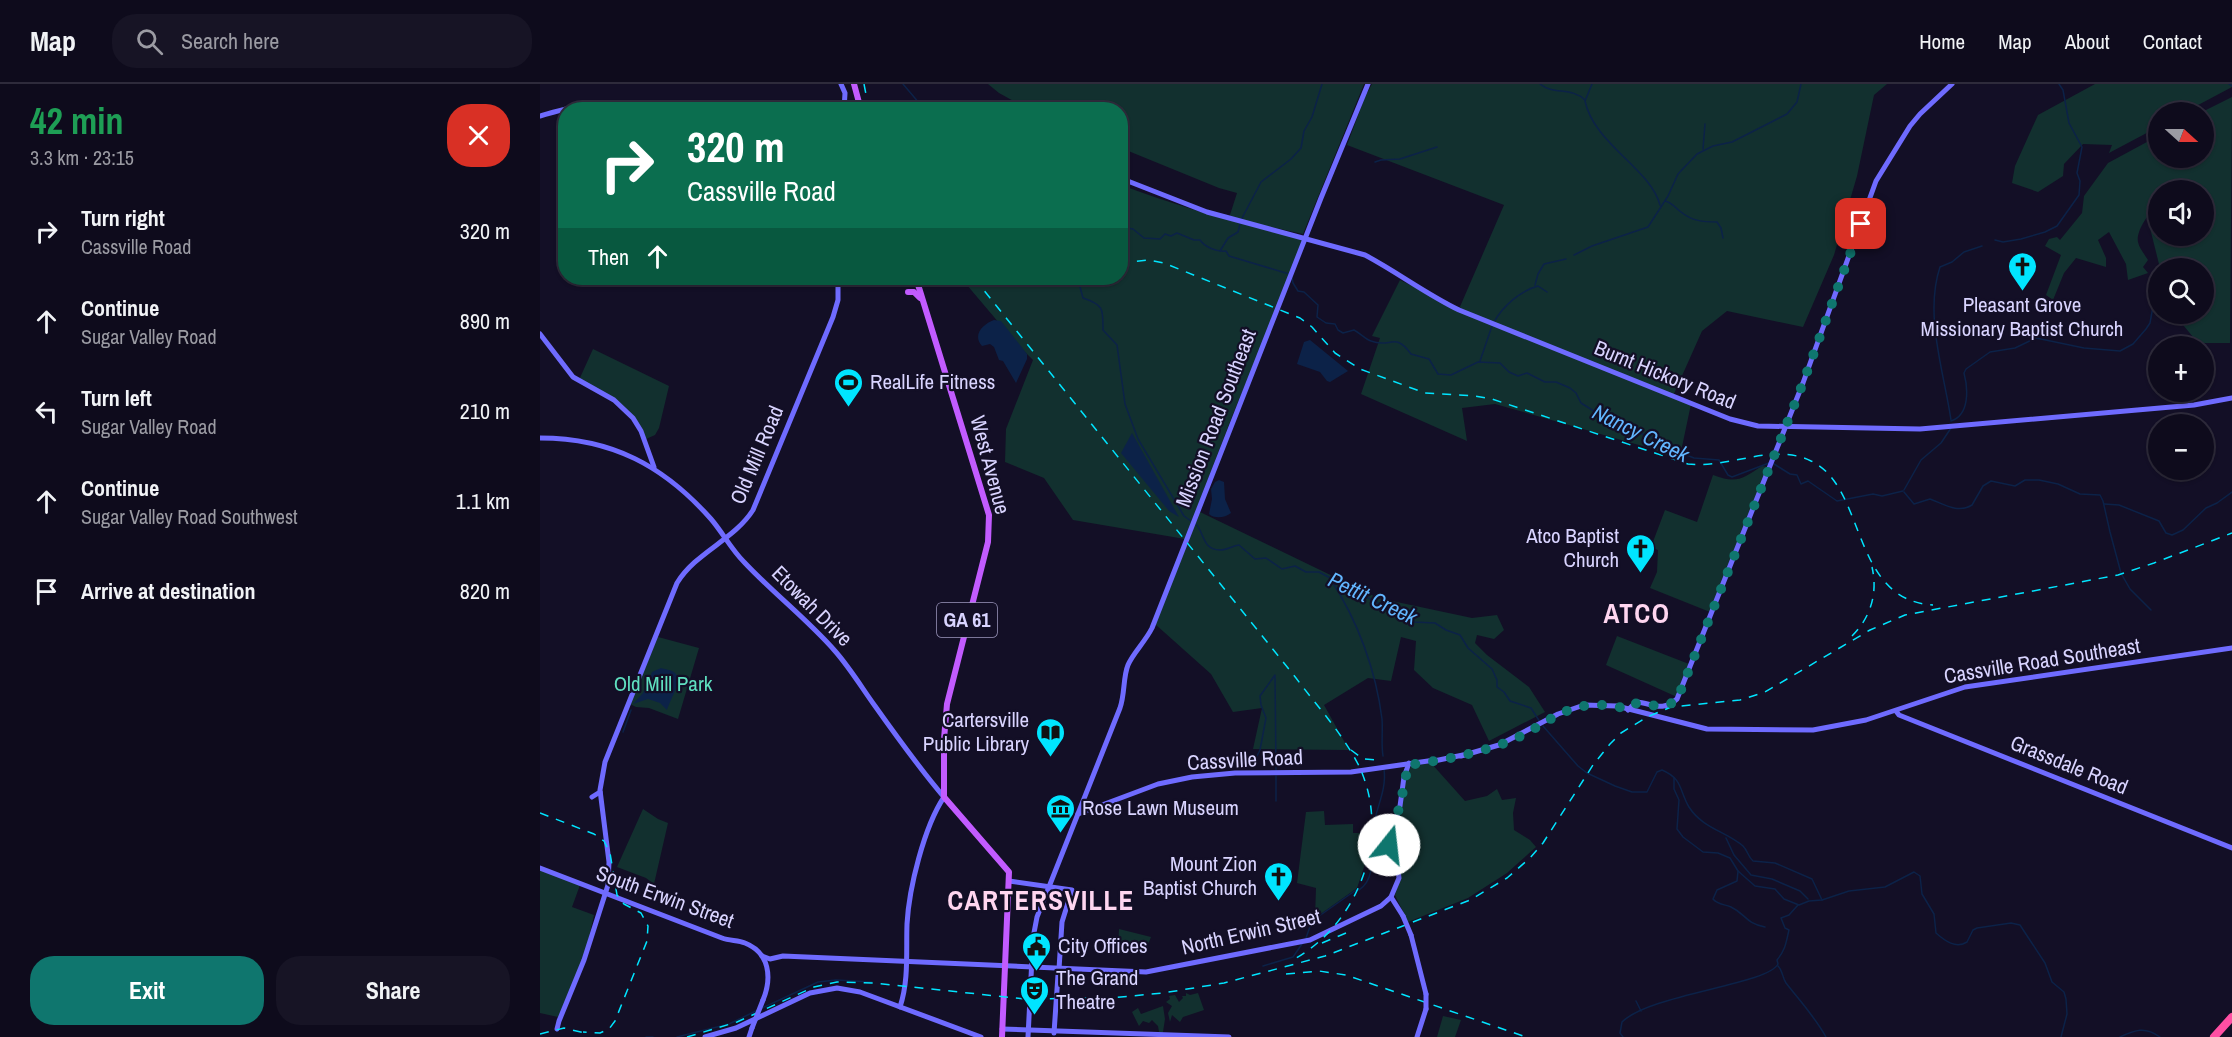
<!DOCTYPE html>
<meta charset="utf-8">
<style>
body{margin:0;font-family:"Archivo Narrow",sans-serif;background:#171425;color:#f1f3f6;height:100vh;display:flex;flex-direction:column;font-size:22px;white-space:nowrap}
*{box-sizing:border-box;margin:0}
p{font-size:20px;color:#9b9ba3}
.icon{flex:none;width:33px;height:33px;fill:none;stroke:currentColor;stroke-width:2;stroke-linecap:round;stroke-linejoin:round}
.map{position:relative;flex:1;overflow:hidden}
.details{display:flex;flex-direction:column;background:#0e0b1c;width:540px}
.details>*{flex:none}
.guide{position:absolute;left:18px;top:18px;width:570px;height:183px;border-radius:24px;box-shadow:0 2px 4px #0004,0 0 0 2px #2e2b3b;background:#0b6e4f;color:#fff;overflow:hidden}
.needle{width:39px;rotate:111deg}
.buttons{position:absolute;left:1608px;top:18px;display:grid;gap:12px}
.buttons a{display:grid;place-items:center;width:66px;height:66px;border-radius:50%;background:#0e0b1c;box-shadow:0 2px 4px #0004,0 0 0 2px #2e2b3b;font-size:30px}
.pin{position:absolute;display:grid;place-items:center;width:51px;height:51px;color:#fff;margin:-26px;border-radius:12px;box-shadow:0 3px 9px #0006}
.me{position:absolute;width:66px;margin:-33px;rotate:16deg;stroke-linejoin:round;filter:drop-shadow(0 0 4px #0008)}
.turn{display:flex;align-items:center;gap:21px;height:126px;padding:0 30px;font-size:27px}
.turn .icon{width:78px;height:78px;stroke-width:2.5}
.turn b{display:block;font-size:42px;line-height:51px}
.then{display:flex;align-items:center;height:57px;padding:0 30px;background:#0003;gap:12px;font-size:22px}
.round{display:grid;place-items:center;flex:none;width:63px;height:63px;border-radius:24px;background:#171425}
.summary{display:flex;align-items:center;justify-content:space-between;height:102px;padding:0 30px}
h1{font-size:36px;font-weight:700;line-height:45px;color:#1e9e55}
.button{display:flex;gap:12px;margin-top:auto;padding:12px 30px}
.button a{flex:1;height:69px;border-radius:24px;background:#0f766e;color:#fff;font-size:24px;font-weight:700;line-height:69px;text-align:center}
.button a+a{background:#171425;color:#f1f3f6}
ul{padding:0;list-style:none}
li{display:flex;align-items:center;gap:18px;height:90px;padding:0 30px}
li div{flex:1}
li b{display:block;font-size:22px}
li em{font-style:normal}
header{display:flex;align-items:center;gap:36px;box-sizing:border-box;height:84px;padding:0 30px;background:#0e0b1c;border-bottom:2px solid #2e2b3b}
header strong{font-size:28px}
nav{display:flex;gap:33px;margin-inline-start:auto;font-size:21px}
.search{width:420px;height:54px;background:#171425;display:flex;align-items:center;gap:15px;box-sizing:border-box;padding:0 21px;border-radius:24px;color:#9b9ba3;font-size:22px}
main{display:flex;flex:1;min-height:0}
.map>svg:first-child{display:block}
</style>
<header>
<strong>Map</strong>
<div class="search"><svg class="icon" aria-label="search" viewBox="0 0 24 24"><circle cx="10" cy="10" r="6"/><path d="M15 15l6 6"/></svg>Search here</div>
<nav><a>Home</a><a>Map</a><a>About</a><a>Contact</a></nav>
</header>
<main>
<section class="details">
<div class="summary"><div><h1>42 min</h1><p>3.3 km · 23:15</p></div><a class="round" style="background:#d93025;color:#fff"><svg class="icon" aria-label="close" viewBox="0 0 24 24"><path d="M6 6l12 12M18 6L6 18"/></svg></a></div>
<ul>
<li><svg class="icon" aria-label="right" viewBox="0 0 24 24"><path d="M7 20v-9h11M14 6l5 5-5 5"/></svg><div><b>Turn right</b><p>Cassville Road</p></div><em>320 m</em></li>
<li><svg class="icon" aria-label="ahead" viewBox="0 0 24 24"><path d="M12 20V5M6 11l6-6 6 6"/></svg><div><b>Continue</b><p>Sugar Valley Road</p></div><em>890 m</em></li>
<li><svg class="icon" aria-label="left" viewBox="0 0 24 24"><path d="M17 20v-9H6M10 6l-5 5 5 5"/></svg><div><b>Turn left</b><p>Sugar Valley Road</p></div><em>210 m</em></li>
<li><svg class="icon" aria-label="ahead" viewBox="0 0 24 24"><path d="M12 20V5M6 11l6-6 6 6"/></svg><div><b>Continue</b><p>Sugar Valley Road Southwest</p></div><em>1.1 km</em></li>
<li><svg class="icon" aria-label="arrive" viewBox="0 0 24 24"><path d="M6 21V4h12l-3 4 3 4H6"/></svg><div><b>Arrive at destination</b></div><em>820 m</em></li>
</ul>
<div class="button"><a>Exit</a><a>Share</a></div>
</section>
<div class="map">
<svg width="1692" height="953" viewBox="0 0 1692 953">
<rect width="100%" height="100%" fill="#130f26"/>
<g fill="#12302f" fill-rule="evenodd">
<path d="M448 0H824L763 150 689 134 697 109 679 104 581 64 580 26 488 25 459 9Z"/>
<path d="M832 0H1347L1334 11 1317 92 1294 171 1263 243 1187 227 1162 247 1133 312 1151 320 1139 377 1113 365 955 320 922 324 927 357 821 310 840 254 832 252 860 196 919 225 964 121 807 61 825 13Z"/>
<path d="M1555 0H1692V3L1645 28H1618V43L1569 69 1572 61 1543 60 1524 80 1523 92 1498 108 1472 99 1475 82 1498 31Z"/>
<path d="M1692 13 1690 259H1658L1634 230H1664V184H1620L1610 144 1613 127C1606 132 1596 149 1598 158 1599 164 1605 171 1608 176L1603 183 1608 189 1588 196 1586 180 1569 148 1558 156 1566 174V183L1536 174 1524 189 1513 216 1506 211 1521 171 1505 162 1509 155 1517 153 1520 156 1542 129 1544 112 1568 79 1618 52V74H1664L1662 28ZM1618 106H1664V152H1618Z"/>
<path d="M581 101C641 123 702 142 766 154L693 330 645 455 533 436 504 394 465 378 466 345 493 276 476 259 421 194H580Z"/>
<path d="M53 265 129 302 119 344 115 351 106 355 88 326 39 296Z"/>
<path d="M1222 382 1228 383 1170 528 1110 504 1117 488 1118 466 1111 463 1125 426 1157 438 1173 391C1197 400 1202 395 1222 382Z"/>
<path d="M660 428 838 514 932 534 957 531 964 546 954 555 937 551 935 559 947 571 989 603 1005 628 949 657 932 621 893 604 874 586 876 557 861 553 851 597 828 594 784 621 809 666 713 665 722 624 693 628 671 590 615 540Z"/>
<path d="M1077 552 1149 580 1137 613 1066 581Z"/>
<path d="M118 553 159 564 138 635 109 624 96 623 90 620Z"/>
<path d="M891 679 925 717 947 712 957 705 962 716 976 714 973 729 974 746 990 756 996 763 967 789 928 814 868 838 855 811 859 798 850 761 869 685 872 682Z"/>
<path d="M103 725 118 735 128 739 114 800 106 794 77 783Z"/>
<path d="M784 727 785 741 813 740V749H829L825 780 817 804 775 834 776 804 757 799 766 728Z"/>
<path d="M0 785 40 801 32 823 54 831 47 862 27 915 18 933 0 929Z"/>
<path d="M579 845 611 853 604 870 588 863 578 866Z"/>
<path d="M646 909 650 911 658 909 664 926 643 933 640 938 632 931 630 938 628 929 632 922 626 918 630 915 629 912 635 911 639 918 643 914 642 912H646Z"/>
<path d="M623 922 625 935 623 948H619L618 942 612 936 609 939 603 937 599 942 592 928 598 924 601 930Z"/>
<path d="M903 932 921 936 915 953H897Z"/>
</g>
<g fill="#0c2248">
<path d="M454 236 461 237 487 270V275L476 299 463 277 459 276 454 263 450 260 442 262C432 251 443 240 454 236Z"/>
<path d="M770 256 808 287 790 298 787 297 780 288 757 280 764 258Z"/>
<path d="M592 349 639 433 629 427 581 369Z"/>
<path d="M679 396 684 398 685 415 691 429C685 434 674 435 669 430L672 415 671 405 675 398Z"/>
<path d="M121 584C124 585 132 586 135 589 143 596 129 618 127 626L120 619 108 615 93 620 103 609 112 588Z"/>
</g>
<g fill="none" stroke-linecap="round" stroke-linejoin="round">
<g stroke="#0c2248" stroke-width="1.5">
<path d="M363 0 385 26"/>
<path d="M1000 0C1013 11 1032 3 1045 16"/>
<path d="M1052 0 1045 17C1054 60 1110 84 1120 121"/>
<path d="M1689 0 1692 2"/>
<path d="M1163 65 1165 40"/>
<path d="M835 78 841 76 860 75 897 63"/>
<path d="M1125 117C1133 119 1135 124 1141 128 1152 137 1163 138 1177 138L1181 144 1183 154"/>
<path d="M580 143 593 145 604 154 620 155 625 150 631 152 637 149 654 156H660C665 163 676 168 686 167L689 172 749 190"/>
<path d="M1455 156 1463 158 1481 155 1505 148 1517 142 1539 111 1540 97 1537 89 1542 63 1529 39 1523 6 1519 0"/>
<path d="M680 167 688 154 698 148 701 136 721 98 751 75 761 64 764 47 772 33 782 0"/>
<path d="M1034 171 1052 162 1108 143 1128 112 1138 90 1157 70 1173 62 1192 58 1247 30 1257 18 1261 0"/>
<path d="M528 194 540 203 543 214C564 221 563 225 563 246L577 261 585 320 598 355 644 432 651 437"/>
<path d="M752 194 753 199 758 207 764 208 778 221 777 233 786 239 795 240 798 246 803 249 814 246C820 249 825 255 831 257 851 265 854 247 871 270L889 275 898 290 911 291 938 278 960 279 969 288 978 292 987 289 1005 298H1016L1030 304 1036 309 1041 319 1073 339H1084L1088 345 1111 353 1119 360 1154 374 1179 376 1188 391 1192 393 1229 379"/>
<path d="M995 201 998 190 1004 180 1026 175"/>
<path d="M954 238C963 222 980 207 998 202L1007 208"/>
<path d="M940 277 952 242"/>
<path d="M1411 336C1404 288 1384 231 1400 183L1412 178 1424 168 1442 162"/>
<path d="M1411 337C1430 331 1428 304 1424 289L1426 285 1450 268 1475 264 1496 254 1544 264 1580 267 1593 260 1606 245 1610 239 1615 211 1614 207"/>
<path d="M1234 380 1250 390 1257 391 1261 400 1268 397 1297 417 1333 410 1342 412 1363 407"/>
<path d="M1364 406 1381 376 1401 359 1411 344"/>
<path d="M1364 408 1374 420 1390 415C1404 420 1417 430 1432 421L1443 402 1451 397 1475 402 1485 396H1499L1518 400 1540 410 1560 411 1563 417 1570 448 1581 489"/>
<path d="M1564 420 1579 421 1619 437 1626 449 1632 451 1643 446 1666 424 1677 419 1692 408"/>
<path d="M655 439C665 449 662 466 680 466 687 466 692 462 699 461L715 475 726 474 742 485 755 482 766 488H779L874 538 895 539 906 546 920 551 928 564 952 585 957 596V603L964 608 970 617 991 624 1000 638"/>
<path d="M1582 491 1590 505 1611 526"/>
<path d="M791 496C818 537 836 587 842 635 843 648 841 660 843 672"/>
<path d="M1003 642 1038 682 1047 689 1075 702 1092 708H1107L1117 688 1122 686C1143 695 1139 706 1149 723 1162 744 1187 748 1203 762 1208 767 1208 773 1213 777L1235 779 1272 795 1282 816"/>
<path d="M83 648 91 626"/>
<path d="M716 674 720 666 726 634 721 621 720 612 735 591 736 686"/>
<path d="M698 681 703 675H714"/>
<path d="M736 692V717"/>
<path d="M1134 694V705L1139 716 1137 745 1143 753 1163 768 1178 769 1190 774 1198 787 1215 802 1235 805 1244 815 1259 821 1269 817 1282 816 1309 807 1345 803 1374 788 1380 792 1382 810 1394 830 1396 849C1405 857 1416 865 1427 858L1433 846 1437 844 1471 839 1480 841 1505 879 1512 898 1524 908 1526 915 1527 930 1521 953"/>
<path d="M1186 754 1194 771 1211 791 1232 795 1260 807 1268 815"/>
<path d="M1198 787 1197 797 1177 806 1173 815C1178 821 1184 820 1191 823 1206 830 1205 839 1225 843"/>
<path d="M819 806C838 794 830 763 833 744 836 724 847 706 844 685"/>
<path d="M766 854 772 837 816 806"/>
<path d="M723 882 753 873 762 860"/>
<path d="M1238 882C1243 887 1242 893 1246 899 1260 917 1275 933 1286 953"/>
<path d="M1096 917 1101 927"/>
<path d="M222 924 278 898 296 896 332 898"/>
<path d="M106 953H113"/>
<path d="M137 953 189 940 218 926"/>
<path d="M1083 953 1080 949 1082 938C1110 910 1227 901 1238 880L1237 876C1246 865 1246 858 1249 846L1245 844 1241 834 1249 831 1258 821"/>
<path d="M1580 953C1595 946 1605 942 1620 953"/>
</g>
<g stroke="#6f6bff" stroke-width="5">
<path d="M301 0 305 9 304 26"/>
<path d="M0 32C35 22 65 12 101 26"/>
<path d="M580 94 667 128 825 171C857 188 886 210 919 226L1190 335 1218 342 1380 345 1654 321 1692 314"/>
<path d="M0 250 33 293 74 316 93 334 101 347 114 383"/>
<path d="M0 354C72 354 124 382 171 435 183 449 191 465 204 478 233 509 267 535 295 567 310 584 322 604 335 622 357 653 379 684 404 713 384 743 369 804 367 840 366 868 369 896 360 923"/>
<path d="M1088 626 1096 618C1113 619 1121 629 1137 615L1263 299 1336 97 1370 42 1380 30 1412 0"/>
<path d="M1356 627 1359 631 1692 764"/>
<path d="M921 672 959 661 1018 630 1044 621 1077 622 1167 645 1273 646 1326 636 1425 603 1692 564"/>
<path d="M894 677 923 671"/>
<path d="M52 713 60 708"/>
<path d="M538 730 618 700 652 693 695 689 811 688 895 676"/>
<path d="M0 784 182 854C190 857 198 856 205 859 230 869 232 894 223 916"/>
<path d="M469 797 532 806 522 838 519 885"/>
<path d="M851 813 863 832"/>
<path d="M871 851 886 910"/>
<path d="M222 872 230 875 243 872 606 888 770 856 841 822 851 813 859 794 858 786 850 768 849 757 860 722 864 693 869 679"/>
<path d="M17 945 19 937 44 876 68 801 69 778 60 706 65 678 137 499C156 468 194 456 213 426L293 233 298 216V194"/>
<path d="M462 945 689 953"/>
<path d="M165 953 196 944 270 909 297 904 320 908 441 953"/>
<path d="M209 953 212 944"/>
<path d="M488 953 493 854 497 833 580 624C585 610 583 593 588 581 593 569 605 558 612 544L781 114 828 0"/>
<path d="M877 953 886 925"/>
</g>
<g stroke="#c25bff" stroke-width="6">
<path d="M314 0 321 26"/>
<path d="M376 194 449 431 448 458 407 620 404 655V713L469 788 462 953"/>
<path d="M368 208H374L380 214"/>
</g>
<path stroke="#ff4fa3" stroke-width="8" d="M1674 953 1692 933"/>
<g stroke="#00e5ff" stroke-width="1.5" stroke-dasharray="9 8" stroke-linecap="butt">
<path d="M324 0 329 26"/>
<path d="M580 179 608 176 624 179 760 234 772 243 795 269 820 285 885 309 935 312 952 315 1148 380C1189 385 1233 358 1271 377 1327 403 1310 516 1393 521"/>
<path d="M434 194 756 594C777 622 802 649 818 680 853 751 819 841 751 877"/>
<path d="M1312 552C1331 533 1338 509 1332 483"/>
<path d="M811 666 823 675 840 676"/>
<path d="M0 729 54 750 64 757 70 769 77 811 84 820 101 829 108 842 107 857 75 937 69 945 60 949 43 948"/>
<path d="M782 859 806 849"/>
<path d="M746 890 779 887 806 891 986 953"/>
<path d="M0 950 24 944 49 950"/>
<path d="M147 953 197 938 274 903 297 898 334 899 485 915 570 914 623 909 684 899 785 872 930 816 967 794 990 774 1003 759 1053 681 1070 660 1081 649 1107 633 1131 623 1200 616 1225 608 1330 546 1365 531 1578 491 1614 479 1692 449"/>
</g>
<g stroke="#6f6bff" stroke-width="5">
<path d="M863 832 871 851"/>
<path d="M886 910V925"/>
<path d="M212 944 223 916"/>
<path d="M514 949 518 891"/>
</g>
</g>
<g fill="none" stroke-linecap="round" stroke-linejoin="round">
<path stroke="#0f766e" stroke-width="10" stroke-dasharray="0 18" d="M849 761 850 749 860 722 868 681C898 677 930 671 959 661 1011 644 1023 609 1088 625 1101 609 1114 632 1137 616L1263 299 1321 140"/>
</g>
<defs>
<symbol id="church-pin" viewBox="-11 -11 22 30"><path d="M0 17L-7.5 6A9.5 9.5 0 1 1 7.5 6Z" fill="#00e5ff" stroke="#130f26"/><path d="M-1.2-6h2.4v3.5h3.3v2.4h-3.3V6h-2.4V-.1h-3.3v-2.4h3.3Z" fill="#111"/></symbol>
<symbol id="stadium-pin" viewBox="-11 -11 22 30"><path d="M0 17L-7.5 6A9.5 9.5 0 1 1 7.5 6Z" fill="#00e5ff" stroke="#130f26"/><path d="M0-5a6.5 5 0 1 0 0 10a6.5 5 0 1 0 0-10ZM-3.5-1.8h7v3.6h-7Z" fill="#111"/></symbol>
<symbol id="library-pin" viewBox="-11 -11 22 30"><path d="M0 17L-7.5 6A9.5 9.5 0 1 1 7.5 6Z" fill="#00e5ff" stroke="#130f26"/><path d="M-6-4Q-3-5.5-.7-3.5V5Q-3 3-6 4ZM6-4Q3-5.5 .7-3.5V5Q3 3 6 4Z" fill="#111"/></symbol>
<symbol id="museum-pin" viewBox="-11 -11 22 30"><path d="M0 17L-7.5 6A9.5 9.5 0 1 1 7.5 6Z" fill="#00e5ff" stroke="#130f26"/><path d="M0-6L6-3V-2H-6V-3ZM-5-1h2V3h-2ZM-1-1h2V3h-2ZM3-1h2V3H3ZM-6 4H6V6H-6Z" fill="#111"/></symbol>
<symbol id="civic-pin" viewBox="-11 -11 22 30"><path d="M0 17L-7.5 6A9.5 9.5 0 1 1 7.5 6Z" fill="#00e5ff" stroke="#130f26"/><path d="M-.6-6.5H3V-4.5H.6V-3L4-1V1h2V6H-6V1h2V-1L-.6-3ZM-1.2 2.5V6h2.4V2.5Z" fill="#111"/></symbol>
<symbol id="theatre-pin" viewBox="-11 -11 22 30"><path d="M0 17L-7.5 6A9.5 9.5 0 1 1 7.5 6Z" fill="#00e5ff" stroke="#130f26"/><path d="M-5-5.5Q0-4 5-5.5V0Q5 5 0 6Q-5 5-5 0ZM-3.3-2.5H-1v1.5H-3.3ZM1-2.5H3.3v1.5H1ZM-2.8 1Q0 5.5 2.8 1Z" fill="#111"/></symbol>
</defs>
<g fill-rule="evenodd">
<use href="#church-pin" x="1466" y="166" width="33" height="45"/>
<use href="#stadium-pin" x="292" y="282" width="33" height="45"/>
<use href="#church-pin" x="1084" y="448" width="33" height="45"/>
<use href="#library-pin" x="494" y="632" width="33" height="45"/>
<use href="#museum-pin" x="504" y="708" width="33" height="45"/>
<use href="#church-pin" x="722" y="776" width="33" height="45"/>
<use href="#civic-pin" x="480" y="846" width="33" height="45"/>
<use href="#theatre-pin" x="478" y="890" width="33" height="45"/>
</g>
<g text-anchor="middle" stroke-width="4.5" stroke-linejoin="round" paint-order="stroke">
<rect fill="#130f26" stroke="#9e99be" stroke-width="1.5" x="397" y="519" width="60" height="34" rx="4.5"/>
<g font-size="20" font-weight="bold" fill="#d9d4ff">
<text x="427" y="543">GA 61</text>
</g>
<g font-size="21" fill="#d9d4ff" stroke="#130f26" text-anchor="start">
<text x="1482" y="228" text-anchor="middle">Pleasant Grove<tspan x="1482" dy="24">Missionary Baptist Church</tspan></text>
<text x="330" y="305">RealLife Fitness</text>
<text x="1079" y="459" text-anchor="end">Atco Baptist<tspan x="1079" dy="24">Church</tspan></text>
<text x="489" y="643" text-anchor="end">Cartersville<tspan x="489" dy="24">Public Library</tspan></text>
<text x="542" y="731">Rose Lawn Museum</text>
<text x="717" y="787" text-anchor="end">Mount Zion<tspan x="717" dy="24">Baptist Church</tspan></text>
<text x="518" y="869">City Offices</text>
<text x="516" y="901">The Grand<tspan x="516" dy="24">Theatre</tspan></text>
</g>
<g font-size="21" fill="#d9d4ff" stroke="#130f26">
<text transform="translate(1125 291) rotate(22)" y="7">Burnt Hickory Road</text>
<text transform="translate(676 334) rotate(-69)" y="7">Mission Road Southeast</text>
<text transform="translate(217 371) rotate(-67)" y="7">Old Mill Road</text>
<text transform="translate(450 381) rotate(75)" y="7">West Avenue</text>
<text transform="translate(272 522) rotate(45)" y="7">Etowah Drive</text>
<text transform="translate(1502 577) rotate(-9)" y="7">Cassville Road Southeast</text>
<text transform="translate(705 676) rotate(-3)" y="7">Cassville Road</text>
<text transform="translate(1529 681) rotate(22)" y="7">Grassdale Road</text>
<text transform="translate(125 813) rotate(20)" y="7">South Erwin Street</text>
<text transform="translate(711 848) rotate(-13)" y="7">North Erwin Street</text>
</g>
<g font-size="21" fill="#5fe0c0" stroke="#130f26">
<text x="123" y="607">Old Mill Park</text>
</g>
<g font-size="22" font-style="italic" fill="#62b6ff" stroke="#130f26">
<text transform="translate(1101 349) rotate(26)" y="8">Nancy Creek</text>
<text transform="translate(833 514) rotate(25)" y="8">Pettit Creek</text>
</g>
<g font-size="27" font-weight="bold" letter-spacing="1.5" fill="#ffd6f0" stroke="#130f26">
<text x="1097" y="539">ATCO</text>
<text x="501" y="826">CARTERSVILLE</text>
</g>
</g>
</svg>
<div class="buttons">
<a><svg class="needle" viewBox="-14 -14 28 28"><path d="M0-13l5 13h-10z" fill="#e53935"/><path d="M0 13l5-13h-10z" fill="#9b9ba3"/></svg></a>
<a><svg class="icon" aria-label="sound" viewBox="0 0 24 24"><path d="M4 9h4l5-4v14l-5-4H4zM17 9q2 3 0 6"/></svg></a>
<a><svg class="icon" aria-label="search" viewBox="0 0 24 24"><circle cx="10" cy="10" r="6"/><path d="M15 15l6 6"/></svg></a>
<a>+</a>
<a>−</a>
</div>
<div class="pin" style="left:1321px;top:140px;background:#d93025"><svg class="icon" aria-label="arrive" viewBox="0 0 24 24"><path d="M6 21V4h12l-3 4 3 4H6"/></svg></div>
<svg class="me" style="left:849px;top:761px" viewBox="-20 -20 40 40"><circle r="19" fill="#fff"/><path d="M0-13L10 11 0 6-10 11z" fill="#0f766e"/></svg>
<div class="guide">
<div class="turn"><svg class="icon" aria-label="right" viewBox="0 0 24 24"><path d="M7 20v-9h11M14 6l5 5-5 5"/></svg><div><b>320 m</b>Cassville Road</div></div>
<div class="then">Then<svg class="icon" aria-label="ahead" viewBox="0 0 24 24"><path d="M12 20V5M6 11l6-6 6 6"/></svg></div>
</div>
</div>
</main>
